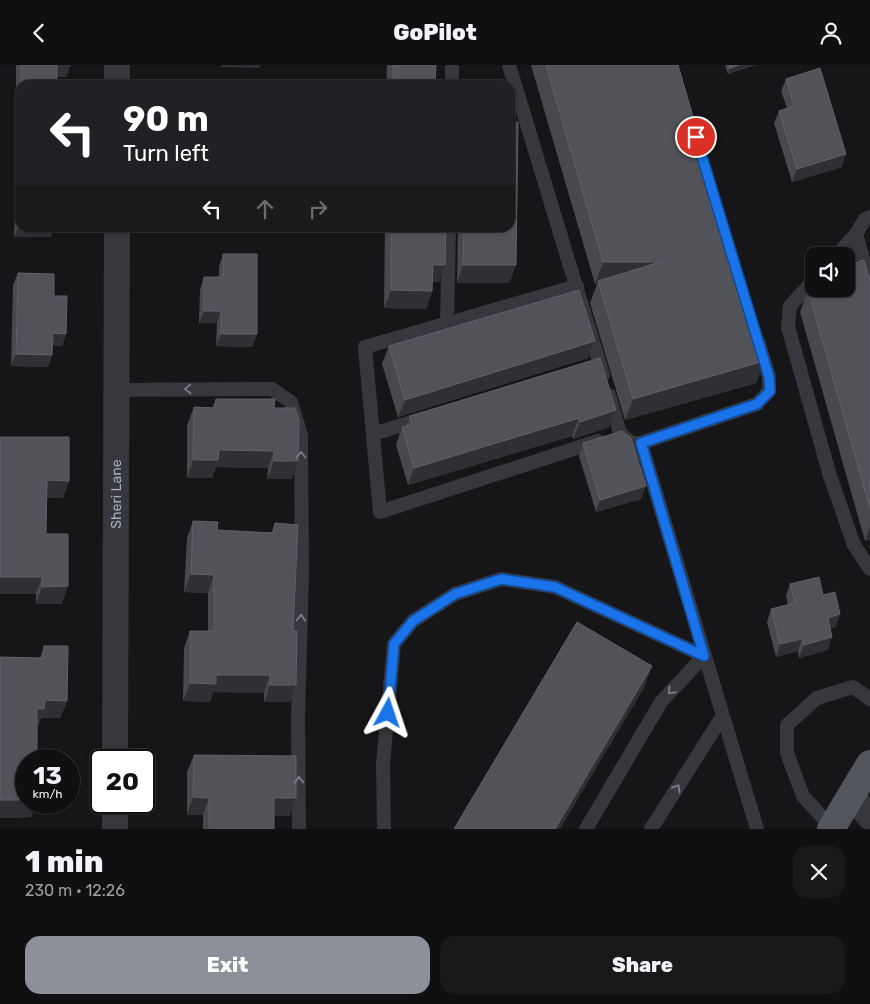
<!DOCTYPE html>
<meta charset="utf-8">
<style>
body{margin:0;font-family:Rubik,sans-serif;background:#19191b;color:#f1f3f6;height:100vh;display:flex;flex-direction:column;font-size:19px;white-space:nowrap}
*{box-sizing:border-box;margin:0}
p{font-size:16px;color:#9c9d9f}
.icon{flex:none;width:28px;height:28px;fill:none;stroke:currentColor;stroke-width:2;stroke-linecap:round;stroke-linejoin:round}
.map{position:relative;height:764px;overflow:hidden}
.details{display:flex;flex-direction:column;background:#101012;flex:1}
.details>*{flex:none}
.banner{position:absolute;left:15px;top:15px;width:500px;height:152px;border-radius:15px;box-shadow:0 1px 4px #0004,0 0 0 1px #303032;background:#202124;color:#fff;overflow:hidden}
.fabs{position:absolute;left:805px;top:182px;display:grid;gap:10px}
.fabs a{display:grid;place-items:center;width:50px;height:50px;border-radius:10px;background:#101012;box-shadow:0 1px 4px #0004,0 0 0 1px #303032;font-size:25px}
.speed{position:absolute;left:15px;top:684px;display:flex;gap:10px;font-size:25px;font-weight:700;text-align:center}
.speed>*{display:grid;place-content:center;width:65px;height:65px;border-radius:50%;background:#101012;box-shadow:0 1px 4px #0004,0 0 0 1px #303032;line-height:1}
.speed small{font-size:12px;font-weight:400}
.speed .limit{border:2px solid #111;border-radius:8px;background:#fff;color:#111}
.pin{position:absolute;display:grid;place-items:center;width:42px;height:42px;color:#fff;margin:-21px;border:2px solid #fff;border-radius:50%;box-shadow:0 1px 5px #0007}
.me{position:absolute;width:55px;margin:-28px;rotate:5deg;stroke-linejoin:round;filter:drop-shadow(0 0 4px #0008)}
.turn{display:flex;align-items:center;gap:18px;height:105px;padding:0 25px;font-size:22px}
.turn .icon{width:65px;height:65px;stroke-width:2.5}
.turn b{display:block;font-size:35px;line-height:42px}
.lanes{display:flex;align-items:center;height:48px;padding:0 25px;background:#0003;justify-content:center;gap:25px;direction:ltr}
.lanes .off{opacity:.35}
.round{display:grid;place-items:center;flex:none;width:52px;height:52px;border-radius:15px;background:#19191b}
.summary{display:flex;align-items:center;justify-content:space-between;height:85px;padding:0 25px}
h1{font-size:30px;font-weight:800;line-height:38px}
.action{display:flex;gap:10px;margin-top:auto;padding:10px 25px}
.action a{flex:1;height:58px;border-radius:15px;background:#8c9099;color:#fff;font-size:20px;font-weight:800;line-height:58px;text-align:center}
.action a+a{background:#19191b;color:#f1f3f6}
header{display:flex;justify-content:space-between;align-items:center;height:65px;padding:0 25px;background:#101012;font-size:22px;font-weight:800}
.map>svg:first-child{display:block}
</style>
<header><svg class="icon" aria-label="back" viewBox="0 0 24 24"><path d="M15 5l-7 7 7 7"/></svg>GoPilot<svg class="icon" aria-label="person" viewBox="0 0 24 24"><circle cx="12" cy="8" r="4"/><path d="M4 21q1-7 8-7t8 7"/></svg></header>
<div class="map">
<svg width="870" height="764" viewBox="0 0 870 764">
<rect width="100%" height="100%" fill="#161618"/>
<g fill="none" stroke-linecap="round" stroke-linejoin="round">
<g stroke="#37383d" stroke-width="14">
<path d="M509 0 603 310"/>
<path d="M452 20V0"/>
<path d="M870 152 865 154 856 169 870 218"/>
<path d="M836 191 856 169"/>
<path d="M814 215 790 241 788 262 830 411 854 480 870 504"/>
<path d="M577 221 365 282 380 447 598 376"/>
<path d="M447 258 449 162"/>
<path d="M116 325 272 324 291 337 301 370 302 509 298 654 299 764"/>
<path d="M609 330 620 368 631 378H641L757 339 769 326V312L758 276"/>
<path d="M373 369 425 353"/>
<path d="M641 378 757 764"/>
<path d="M832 763 803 731 787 688V660L817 633 853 622 870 634"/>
<path d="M384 764 383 699 394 579 413 556 455 529 501 514 555 522 704 591 661 637 586 764"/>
<path d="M651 764 722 652"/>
</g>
<g stroke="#37383d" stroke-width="26">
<path d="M117 20V0"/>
<path id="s1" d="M115 695 117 162"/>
<path d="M851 731 870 752"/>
<path d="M115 764V738"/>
</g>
<path stroke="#53555c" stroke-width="28" d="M831 764 870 699"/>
</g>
<g fill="#47494d">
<path d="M16 0H70L66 12H57V20H20V32H16Z"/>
<path d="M387 0H436L435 20H386Z"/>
<path d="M531 0H678L764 296 756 318 625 355 590 238 597 219H595Z"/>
<path d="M725 0H756L728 9Z"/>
<path d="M786 14 842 102 792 117 774 58 779 46 787 43 781 26Z"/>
<path d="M20 81 51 172H14L16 93Z"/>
<path d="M385 162H446L439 217H432V226L426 244 384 243Z"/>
<path d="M458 162H510L516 200 509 218H457Z"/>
<path d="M223 189 257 269 252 282 216 281 217 258H199L200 224 204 212H219V202Z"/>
<path d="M18 208 54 231 66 269 62 281 52 280V290L48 302 11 301 13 220Z"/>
<path d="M870 215V474L865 476 800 247 808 225Z"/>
<path d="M595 276 588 293 398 352 382 299 389 281Z"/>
<path d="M600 293 609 362 573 374 572 371 408 420 396 380 402 362 406 361 410 351Z"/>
<path d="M216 334 274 343 292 414H267L268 403 216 402 212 413H187V360L194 342 212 343Z"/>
<path d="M0 372 69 416 63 433H46V469L62 539H36V529H0Z"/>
<path d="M583 378 641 434 596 447 579 391Z"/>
<path d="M193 456 217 465 271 468 275 458 293 566 296 620 290 637H264V628L213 627 210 637 183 636 184 583 190 566H208V528L184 527 187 473Z"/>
<path d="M790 519 836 562 830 563 828 585 799 593 798 586 776 592 767 557 771 544 788 540 786 531Z"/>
<path d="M44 581 67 636 60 653H41L37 662 26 738H36L31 752 0 753V592L40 593Z"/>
<path d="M194 690 290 751H274V764H203V750H187V707Z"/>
</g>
<g fill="#2f3033">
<path d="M57 0H70L66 12H53Z"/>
<path d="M222 0H260L259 3 221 2Z"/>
<path d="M739 0H756L728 9 730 3Z"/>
<path d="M20 22V32H16Z"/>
<path d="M846 89 842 102 792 117 797 104Z"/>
<path d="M19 160H20V162H54L51 172H14Z"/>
<path d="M603 197H660L598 216 597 219H595Z"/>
<path d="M433 200H445L439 217H426Z"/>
<path d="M463 200H516L509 218H457Z"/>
<path d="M391 225 432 226 426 244 384 243Z"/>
<path d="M204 246H221L217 258H199Z"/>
<path d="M53 268 66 269 62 281 48 280Z"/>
<path d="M221 269H257L252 282 216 281Z"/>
<path d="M595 276 588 293 398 352 405 335Z"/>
<path d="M16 289 52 290 48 302 11 301Z"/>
<path d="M764 296 756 318 625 355 633 334Z"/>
<path d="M616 345 609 362 573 374 580 357Z"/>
<path d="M579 353 572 371 408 420 414 403Z"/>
<path d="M219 385 274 386 268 403 216 402 212 413H187L193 395Z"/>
<path d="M274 396H298L292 414H267Z"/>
<path d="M47 415 69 416 63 433H40Z"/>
<path d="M646 421 641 434 596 447 600 435Z"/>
<path d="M870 461V474L865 476Z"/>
<path d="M191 509 214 510 208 528 184 527Z"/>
<path d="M0 512H42L36 529H0Z"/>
<path d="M68 521 62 539H36L42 522Z"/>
<path d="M840 549 836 562 823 565 828 553Z"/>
<path d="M832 572 828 585 799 593 804 580Z"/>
<path d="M802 574 798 586 776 592 780 579Z"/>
<path d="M652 601 644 623 560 764H555Z"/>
<path d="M216 610H270L264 628 213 627 210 637 183 636 190 618Z"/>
<path d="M270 620H296L290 637H264Z"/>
<path d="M45 635 67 636 60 653H41L38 662H31L37 644Z"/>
<path d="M193 732 209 733 203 750H187Z"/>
<path d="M274 733H296L290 751H268Z"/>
<path d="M0 735H26V738H36L31 752 0 753Z"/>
</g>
<g fill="#525359" stroke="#5f6168">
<rect x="21" y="0" width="36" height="20"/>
<path d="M393 0H436L435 20H393Z"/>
<path d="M546 0H678L764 296 633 334 598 216 660 197H603Z"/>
<path d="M729 0H739L730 3Z"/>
<path d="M820 3 846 89 797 104 779 46 794 41 786 14Z"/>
<path d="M510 57H518L516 200H463L464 162H510Z"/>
<path d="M20 86V160H19Z"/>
<path d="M391 162H446L445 200H433L432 226 391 225Z"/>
<path d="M223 189H257V269H221V246H204V212H223Z"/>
<path d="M864 195 870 215V444L808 225 814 223 846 224V201Z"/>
<path d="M18 208 54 209V231H67L66 269 53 268 52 290 16 289Z"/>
<path d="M579 225 595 276 405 335 389 281Z"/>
<path d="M600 293 616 345 580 357 579 353 414 403 402 362 412 360 410 351Z"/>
<path d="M216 334H275L274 343H295L299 354 298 396H274V386L219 385 218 395H193L194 342 215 343Z"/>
<path d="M622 366 631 373 646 421 600 435 583 378Z"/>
<path d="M0 372H69V416L47 415 46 469H68V521L42 522V512H0Z"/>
<path d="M193 456 218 457 217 465 274 468 275 458 298 460 293 566H297L296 620H270V610H216V619L190 618V566H214V510L191 509Z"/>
<path d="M819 512 823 530 835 527 840 549 828 553 832 572 804 580 802 574 780 579 771 544 795 538 790 519Z"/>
<path d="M577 557 652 601 555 764H454Z"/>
<path d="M44 581H68L67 636 45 635 44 644H37V695H26V735H0V592L43 593Z"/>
<path d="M194 690 296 691V733H274V764H209V733L193 732Z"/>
</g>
<defs><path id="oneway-chevron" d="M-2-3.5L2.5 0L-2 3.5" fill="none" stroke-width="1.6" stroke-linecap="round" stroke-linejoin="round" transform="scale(1.25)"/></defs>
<g stroke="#757881">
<use href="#oneway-chevron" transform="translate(188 324) rotate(179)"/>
<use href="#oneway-chevron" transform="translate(301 390) rotate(-90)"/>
<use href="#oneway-chevron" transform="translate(301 553) rotate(-88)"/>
<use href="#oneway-chevron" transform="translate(671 626) rotate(133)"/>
<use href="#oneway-chevron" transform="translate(299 715) rotate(-91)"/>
<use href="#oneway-chevron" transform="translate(677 723) rotate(-58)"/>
</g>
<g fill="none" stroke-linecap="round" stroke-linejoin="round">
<defs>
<path id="route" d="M388 648 394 579 413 556 455 529 501 514 555 522 704 591 641 378 757 339 770 326 769 312 696 72"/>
</defs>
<use href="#route" stroke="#114b97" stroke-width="12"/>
<use href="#route" stroke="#1a73e8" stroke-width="9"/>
</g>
<g text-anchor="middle" stroke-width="4" stroke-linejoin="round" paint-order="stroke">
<g font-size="14" fill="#a8adb8" stroke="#111113">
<text dy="5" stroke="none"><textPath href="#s1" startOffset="266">Sheri Lane</textPath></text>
</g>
</g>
</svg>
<div class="fabs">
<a><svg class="icon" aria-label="sound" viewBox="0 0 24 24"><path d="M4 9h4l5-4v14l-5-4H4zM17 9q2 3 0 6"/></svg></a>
</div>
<div class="speed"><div>13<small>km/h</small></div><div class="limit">20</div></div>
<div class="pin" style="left:696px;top:72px;background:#d93025"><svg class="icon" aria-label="arrive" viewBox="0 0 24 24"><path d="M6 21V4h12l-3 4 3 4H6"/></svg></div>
<svg class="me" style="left:388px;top:648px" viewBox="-20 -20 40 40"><path d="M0-17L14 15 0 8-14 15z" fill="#1a73e8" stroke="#fff" stroke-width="4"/></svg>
<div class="banner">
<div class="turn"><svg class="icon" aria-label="left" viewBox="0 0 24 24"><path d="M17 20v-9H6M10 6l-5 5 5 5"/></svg><div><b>90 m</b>Turn left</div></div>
<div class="lanes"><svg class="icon" aria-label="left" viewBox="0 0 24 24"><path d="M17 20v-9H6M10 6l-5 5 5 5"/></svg><svg class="icon off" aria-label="ahead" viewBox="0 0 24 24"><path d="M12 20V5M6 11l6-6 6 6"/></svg><svg class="icon off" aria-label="right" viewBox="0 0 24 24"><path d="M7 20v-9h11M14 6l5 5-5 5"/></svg></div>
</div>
</div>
<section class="details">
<div class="summary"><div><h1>1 min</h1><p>230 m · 12:26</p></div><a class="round"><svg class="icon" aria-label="close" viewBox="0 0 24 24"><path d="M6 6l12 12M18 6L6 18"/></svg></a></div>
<div class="action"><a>Exit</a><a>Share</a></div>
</section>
